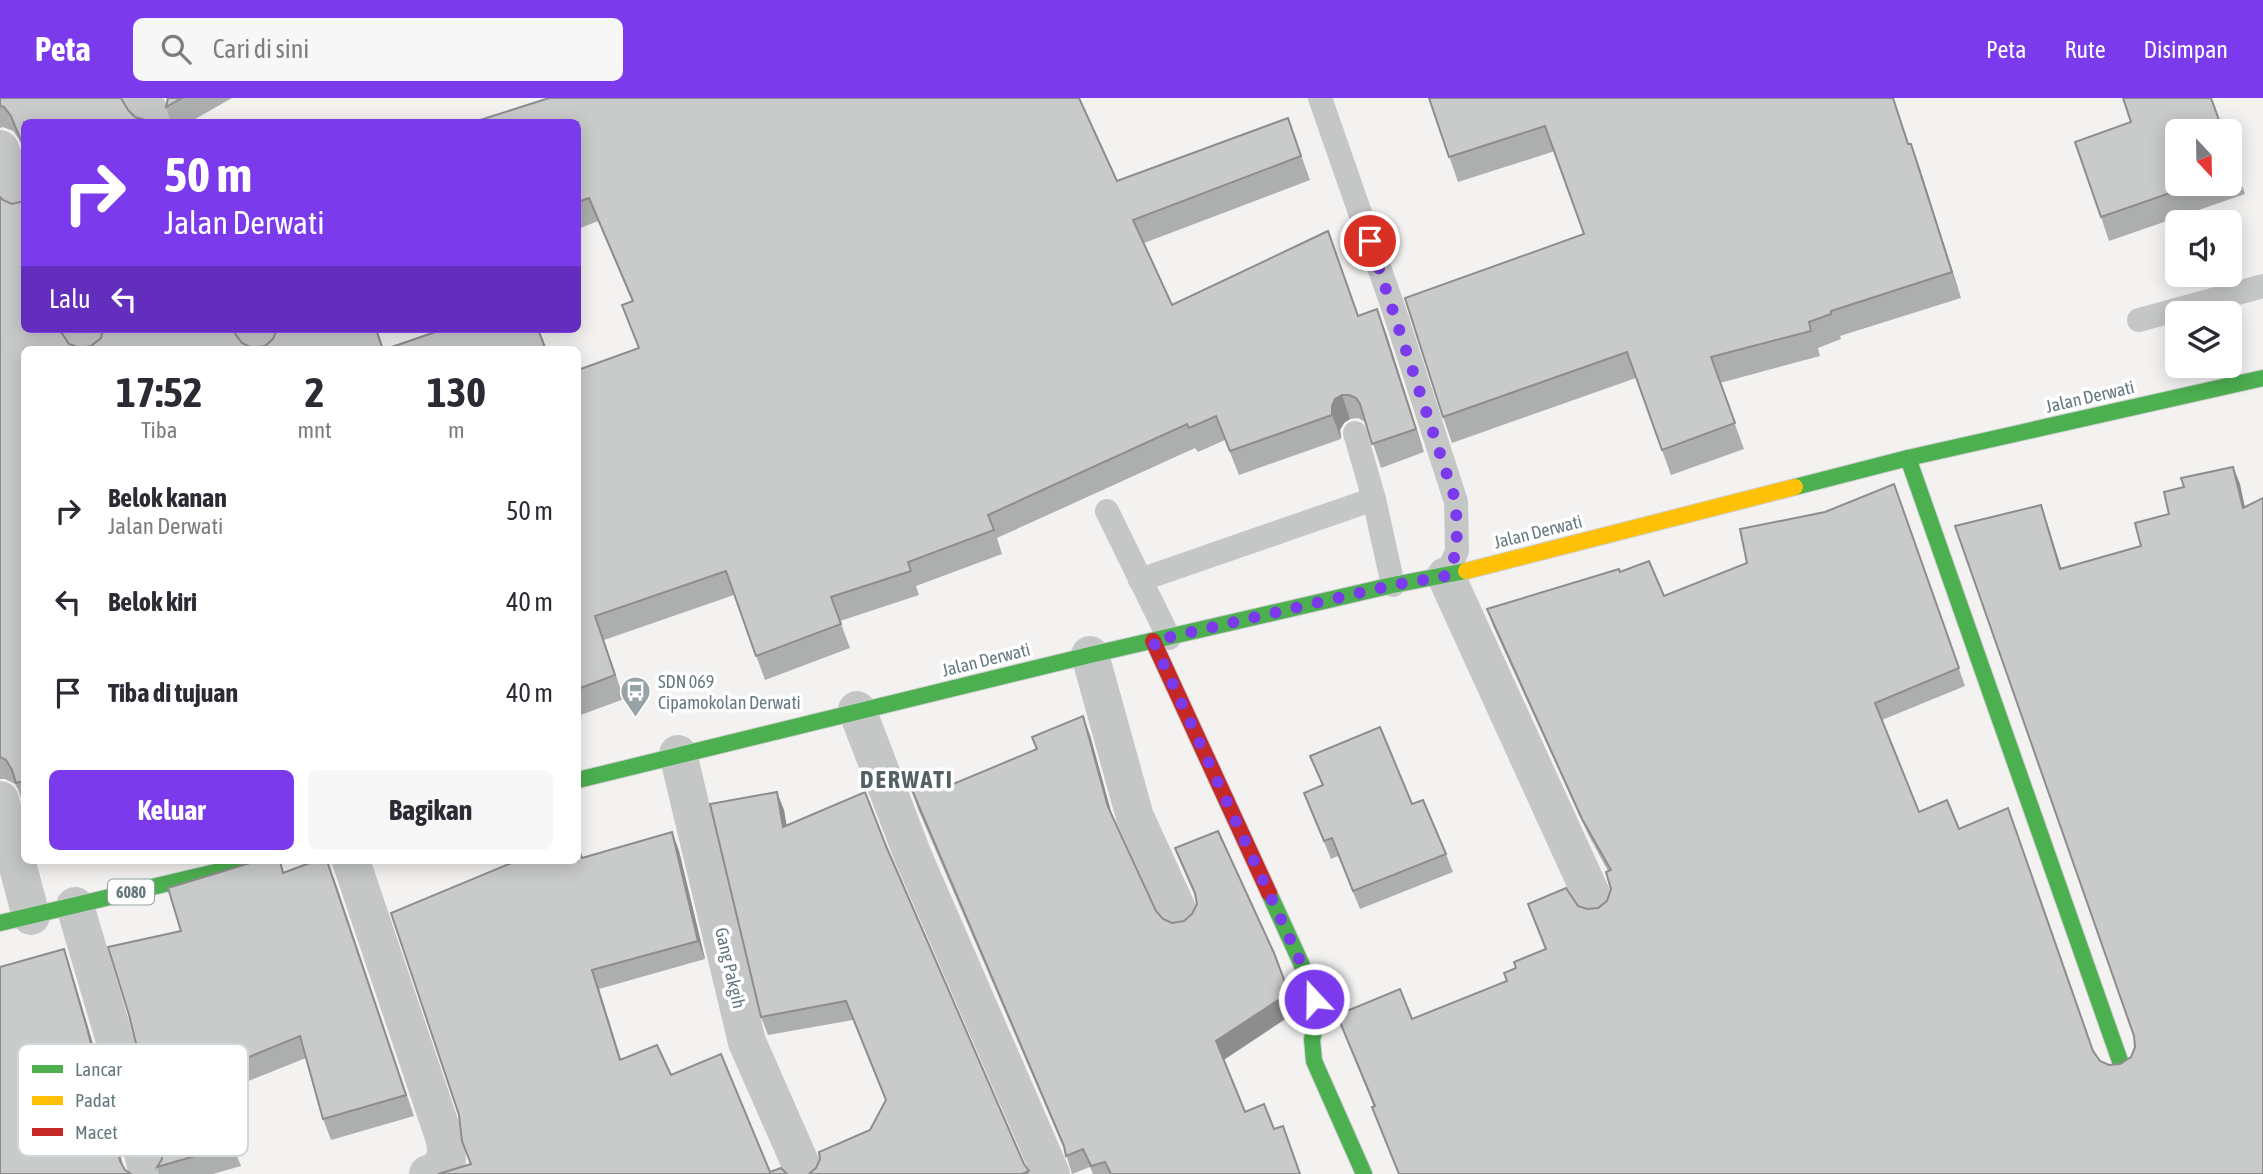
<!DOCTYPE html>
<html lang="id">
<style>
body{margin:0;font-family:"Asap Condensed",sans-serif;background:#f7f7f7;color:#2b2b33;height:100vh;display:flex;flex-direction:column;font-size:26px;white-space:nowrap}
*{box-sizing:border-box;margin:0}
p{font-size:23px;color:#7c7c81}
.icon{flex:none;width:38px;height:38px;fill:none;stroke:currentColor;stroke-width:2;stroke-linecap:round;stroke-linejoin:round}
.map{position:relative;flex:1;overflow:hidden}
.side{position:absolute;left:21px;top:248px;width:560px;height:518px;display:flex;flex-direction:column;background:#fff;border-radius:10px;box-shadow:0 4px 18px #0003}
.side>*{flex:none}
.banner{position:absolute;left:21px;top:21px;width:560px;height:214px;border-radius:10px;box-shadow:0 4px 18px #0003;background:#7c3aed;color:#fff;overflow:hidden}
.needle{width:46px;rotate:158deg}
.tools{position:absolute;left:2165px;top:21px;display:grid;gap:14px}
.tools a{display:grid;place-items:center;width:77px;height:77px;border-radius:10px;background:#fff;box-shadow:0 4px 18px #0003;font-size:35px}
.pin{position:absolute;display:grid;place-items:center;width:60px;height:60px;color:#fff;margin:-30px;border:4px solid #fff;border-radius:50%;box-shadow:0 2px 7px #0007}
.me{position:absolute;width:77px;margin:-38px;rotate:339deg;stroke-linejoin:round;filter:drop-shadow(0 0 5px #0008)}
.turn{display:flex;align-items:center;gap:24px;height:147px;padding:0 28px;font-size:32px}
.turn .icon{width:91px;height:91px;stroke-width:2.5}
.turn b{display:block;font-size:49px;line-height:60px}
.then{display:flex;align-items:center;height:66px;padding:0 28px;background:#0003;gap:14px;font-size:26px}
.eta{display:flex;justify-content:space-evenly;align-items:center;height:119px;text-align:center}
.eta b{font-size:42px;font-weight:700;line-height:49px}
.cta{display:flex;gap:14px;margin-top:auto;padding:14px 28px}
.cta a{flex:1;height:80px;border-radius:10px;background:#7c3aed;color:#fff;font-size:28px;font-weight:700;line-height:80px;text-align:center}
.cta a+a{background:#f7f7f7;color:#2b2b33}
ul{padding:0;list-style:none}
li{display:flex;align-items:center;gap:21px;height:91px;padding:0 28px}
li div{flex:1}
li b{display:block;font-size:26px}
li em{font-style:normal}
header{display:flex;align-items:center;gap:42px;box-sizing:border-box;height:98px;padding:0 35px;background:#7c3aed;color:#fff}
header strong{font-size:33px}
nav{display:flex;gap:38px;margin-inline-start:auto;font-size:24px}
.search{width:490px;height:63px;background:#f7f7f7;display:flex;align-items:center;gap:18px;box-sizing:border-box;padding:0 24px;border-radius:10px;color:#7c7c81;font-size:26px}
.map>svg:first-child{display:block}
</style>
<header>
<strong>Peta</strong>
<div class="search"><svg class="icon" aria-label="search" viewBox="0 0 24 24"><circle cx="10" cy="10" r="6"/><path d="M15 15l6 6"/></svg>Cari di sini</div>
<nav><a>Peta</a><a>Rute</a><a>Disimpan</a></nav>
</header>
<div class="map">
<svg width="2263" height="1076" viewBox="0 0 2263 1076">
<rect width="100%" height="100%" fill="#f3f2f1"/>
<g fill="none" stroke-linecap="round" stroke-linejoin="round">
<defs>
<g id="fast">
<path d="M1908 360 2120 963"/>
<path d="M1795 389 1908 360 2263 280"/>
<path d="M578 682 1090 557 1393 487 1466 473"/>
<path d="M1269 795 1301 865 1320 915 1312 941 1314 963 1364 1076"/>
<path d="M0 825 262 763"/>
</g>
<path id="slow" d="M1466 473 1795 389"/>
<path id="jam" d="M1153 543 1269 795"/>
</defs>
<use href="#fast" stroke="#cdcece" stroke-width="18"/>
<use href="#slow" stroke="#cdcece" stroke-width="18"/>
<use href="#jam" stroke="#cdcece" stroke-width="18"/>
<g stroke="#c5c7c7" stroke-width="24">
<path d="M1320 0 1395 215 1456 404 1457 453 1446 478"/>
<path d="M2139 222 2263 188"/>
<path d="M1355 335 1374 401 1393 487"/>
<path d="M1107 413 1169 540"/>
<path d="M1140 482 1374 401"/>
</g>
<g stroke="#c5c7c7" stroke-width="38">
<path d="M141 0 155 24"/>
<path d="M0 51 24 108"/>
<path d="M81 231 91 252"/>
<path d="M255 231 264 252"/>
<path d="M1446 478 1596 807"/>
<path d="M1090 557 1135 719 1182 822"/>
<path d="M857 612 913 758 1051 1076"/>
<path d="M678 656 747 944 805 1076"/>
<path d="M0 702 31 818"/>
<path d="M351 763 445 1042 447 1061 435 1074 428 1076"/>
<path d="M75 808 115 943 148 1076"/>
</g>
<use href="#fast" stroke="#4caf50" stroke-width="16"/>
<use href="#slow" stroke="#ffc107" stroke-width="16"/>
<use href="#jam" stroke="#c62828" stroke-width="16"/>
</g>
<g fill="#adaeae">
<path d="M0 0 128 12 135 19 145 22 146 24H24V53L20 42 13 33 3 29 0 30Z"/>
<path d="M166 0H232L190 24H171L166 9 167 2Z"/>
<path d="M1429 0H1893L1909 46H1911L1920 71 1961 200 1840 238 1841 241 1818 250 1820 258 1720 285 1744 351 1671 377 1636 280 1452 345 1443 319 1584 136 1555 53 1458 84Z"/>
<path d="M1288 20 1310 82 1144 145 1172 207 1359 218 1386 235 1424 354 1381 370 1367 327 1365 324 1358 320 1350 321 1344 325 1340 332 1341 341 1239 377 1225 342 1198 354 1195 350 997 440 1002 456 916 488 919 497 840 523 850 550 765 582 734 497 604 542 624 601 578 618V272L638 250 632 203 598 123 578 131V24L1117 83Z"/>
<path d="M2230 51 2245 96 2109 143 2101 119 2177 86H2230Z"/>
<path d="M0 99 24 231 63 237 69 246 80 250 234 234 242 245 252 250 377 231 384 252H546H24V709L18 691 15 686 5 681H0Z"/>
<path d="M2233 369 2240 386 2263 1076H1399L1372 1009H1374L1337 917 1412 921 1507 883 1516 870 1545 851 1528 806 1578 808 1587 811 1598 810 1607 803 1611 791 1608 773 1589 738 1493 528 1487 511 1620 474 1664 498 1747 465 1825 414 1894 386 1965 588 1882 622 1919 714 1959 731 2100 963 2109 967 2120 966 2131 959 2135 949 2134 938 2041 407 2061 470 2141 448 2169 416 2184 389Z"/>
<path d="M1090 637 1112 718 1156 813 1163 821 1172 825 1184 823 1192 816 1197 806 1196 800 1182 768 1175 750 1296 914 1224 962 1245 1014 1274 1031 1300 1076H1093L1090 1069 1072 1076 1065 1053 918 711 912 692 951 687 1037 652 1032 639Z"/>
<path d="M1310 658 1412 706 1446 756 1453 774 1360 811 1338 758 1331 761 1304 695 1322 687Z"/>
<path d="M784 712 786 728 886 748 1024 1066 1030 1076H809L870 1032 886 1003 853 922 768 937 761 919Z"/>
<path d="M672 734 679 753 705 861 599 891 621 961 671 977 770 1074 470 1066 462 1043 582 760Z"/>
<path d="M280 763 284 774 334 780 414 1018 331 1042 323 1021 306 960 213 997 241 1068 213 1076H159L157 1069 162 1061 181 833Z"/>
</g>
<g fill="#8d8d8d">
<path d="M1911 46 1920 71 1961 200 1952 174Z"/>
<path d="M1377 211 1386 235 1424 354 1416 331Z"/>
<path d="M1342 297 1350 321 1344 325 1340 332 1341 341 1332 317V308L1335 301Z"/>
<path d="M2233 369 2240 386 2249 428 2243 410Z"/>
<path d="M2041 407 2047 425 2067 488 2060 471Z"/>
<path d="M1083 618 1090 637 1115 728 1108 709Z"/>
<path d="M777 694 784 712 790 747 783 729Z"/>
<path d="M672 734 679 753 705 861 698 843Z"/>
<path d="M64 851 70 869 94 949 125 1076 120 1063Z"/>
<path d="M592 872 599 891 626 980 620 962Z"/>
<path d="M1289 895 1296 914 1223 962 1216 943Z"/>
</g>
<g fill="#c9caca" stroke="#8d8d8d" stroke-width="2">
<path d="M0 0H121L128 12 135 19 145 22 140 24H24V50L11 18 4 9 0 8Z"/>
<path d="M168 0H182L166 9Z"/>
<path d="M549 0H1079L1117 83 1288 20 1301 58 1133 122 1172 207 1328 133 1358 218 1377 211 1416 331 1372 346 1360 306 1356 300 1349 297H1342L1335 301 1332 308V317L1230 353 1216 318 1189 330 1187 326 988 417 994 432 908 464 911 473 831 499 841 526 756 558 726 473 595 518 615 577 578 591V272L639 250 622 207 633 203 589 100 578 104V24H478L477 23Z"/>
<path d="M1429 0H1893L1908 46H1911L1952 174 1831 213V216L1809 224 1811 233 1711 259 1735 325 1662 352 1627 254 1443 319 1405 200 1584 136 1545 28 1449 59Z"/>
<path d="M2123 0H2211L2223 33H2177V86H2196L2101 119 2075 44 2131 24Z"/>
<path d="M2230 52 2236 72 2230 74Z"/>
<path d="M0 99 3 102 12 106 24 103V231H59L69 246 80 250 91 248 101 240 103 231H233L236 237 242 245 252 250 265 248 273 241 277 231H376L383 252 444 231H538L546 252H24V683L16 685 12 672 6 662 0 659Z"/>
<path d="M2233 369 2243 410 2263 400V1076H1399L1372 1009 1375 1008 1337 917 1400 891 1412 921 1507 883 1504 875 1516 870 1514 864 1546 851 1528 806 1566 790 1578 808 1587 811 1598 810 1607 803 1611 791 1606 774 1611 772 1582 721 1487 511 1619 471 1620 474 1649 463 1664 498 1747 465 1740 431 1825 414 1894 386 1959 570 1875 605 1919 714 1947 702 1959 731 2008 710 2093 953 2100 963 2109 967 2120 966 2131 959 2135 949 2134 938 1955 428 2041 407 2060 471 2141 448 2135 425 2169 416 2164 394 2184 389 2181 380Z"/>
<path d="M1083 618 1108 709 1156 813 1163 821 1172 825 1184 823 1192 816 1197 806 1195 795 1175 750 1218 733 1274 855 1289 895 1216 943 1245 1014 1264 1006 1274 1031 1283 1028 1300 1076H1111L1105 1064 1091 1068 1083 1051 1066 1058 1064 1048 912 692 947 677 951 687 1037 651 1032 639Z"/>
<path d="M1380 629 1412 706 1423 702 1446 756 1353 793 1332 740 1324 743 1304 695 1323 687 1310 658Z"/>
<path d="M777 694 783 729 865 694 886 748 1024 1066 1029 1073 1022 1076H809L816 1070 820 1061 819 1054 870 1032 886 1002 846 903 761 919 710 706Z"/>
<path d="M672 734 698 843 592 872 620 962 657 947 671 977 721 956 770 1074 781 1070 787 1076H438L471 1066 462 1043 459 1017 391 815 516 763H578V749L582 760Z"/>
<path d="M257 763H280L283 775 315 763H327L406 997 323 1021 300 938 205 977 233 1047 157 1069 162 1061V1050L129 917 108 849 181 833 168 790Z"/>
<path d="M64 851 87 930 120 1063 125 1072 131 1076H0V869Z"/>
</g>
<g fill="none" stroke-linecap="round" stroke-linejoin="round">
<path stroke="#7c3aed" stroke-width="12" stroke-dasharray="0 21.6" d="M1314 901 1301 865 1153 543 1393 487 1446 478 1457 453 1456 404 1370 143"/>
</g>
<defs>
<symbol id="bus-pin" viewBox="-11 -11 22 30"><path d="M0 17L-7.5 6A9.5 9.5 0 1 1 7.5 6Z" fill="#97a3a7" stroke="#fff"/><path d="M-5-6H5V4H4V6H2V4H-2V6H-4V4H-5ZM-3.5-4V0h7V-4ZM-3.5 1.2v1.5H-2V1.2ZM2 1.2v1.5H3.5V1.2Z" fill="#fff"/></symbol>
</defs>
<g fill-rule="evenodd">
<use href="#bus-pin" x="618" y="576" width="35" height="47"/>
</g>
<g text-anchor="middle" stroke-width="7" stroke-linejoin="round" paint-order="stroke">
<rect fill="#fff" stroke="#94a1a5" stroke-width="2" x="108" y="781.5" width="46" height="25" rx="5"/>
<g font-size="16" font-weight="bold" fill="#66797f">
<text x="131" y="800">6080</text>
</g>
<g font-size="18" fill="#66797f" stroke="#fff">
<text transform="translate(2090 299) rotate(-13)" y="6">Jalan Derwati</text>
<text transform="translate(1538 434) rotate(-14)" y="6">Jalan Derwati</text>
<text transform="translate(986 562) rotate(-14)" y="6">Jalan Derwati</text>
<text transform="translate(730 870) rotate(77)" y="6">Gang Pakgih</text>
</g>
<g font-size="18" fill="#66797f" stroke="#fff" text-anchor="start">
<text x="658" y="590">SDN 069<tspan x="658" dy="21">Cipamokolan Derwati</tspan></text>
</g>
<g font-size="24" font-weight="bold" letter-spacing="2" fill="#536164" stroke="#fff">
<text x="907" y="690">DERWATI</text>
</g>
</g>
<rect x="18" y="946" width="230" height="112" rx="10" fill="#fff" stroke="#d1d7d9" stroke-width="2"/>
<rect x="32" y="967" width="31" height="8" fill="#4caf50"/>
<rect x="32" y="998" width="31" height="9" fill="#ffc107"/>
<rect x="32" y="1030" width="31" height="8" fill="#c62828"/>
<g font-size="19" fill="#66797f">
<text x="75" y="978">Lancar</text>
<text x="75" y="1009">Padat</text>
<text x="75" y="1041">Macet</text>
</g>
</svg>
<div class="tools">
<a><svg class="needle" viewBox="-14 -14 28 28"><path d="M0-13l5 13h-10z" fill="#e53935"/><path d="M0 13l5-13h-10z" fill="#7c7c81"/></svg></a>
<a><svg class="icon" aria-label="sound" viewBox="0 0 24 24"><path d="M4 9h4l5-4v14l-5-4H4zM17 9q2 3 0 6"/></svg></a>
<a><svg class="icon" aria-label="layers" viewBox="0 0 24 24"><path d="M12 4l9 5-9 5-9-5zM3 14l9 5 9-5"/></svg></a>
</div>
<div class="pin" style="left:1370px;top:143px;background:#d93025"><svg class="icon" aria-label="arrive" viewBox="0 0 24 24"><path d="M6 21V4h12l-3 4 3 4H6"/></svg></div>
<svg class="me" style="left:1314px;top:901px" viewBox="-20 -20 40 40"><circle r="17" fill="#7c3aed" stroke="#fff" stroke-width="3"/><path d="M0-11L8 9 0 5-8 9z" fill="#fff"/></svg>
<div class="banner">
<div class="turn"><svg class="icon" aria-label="right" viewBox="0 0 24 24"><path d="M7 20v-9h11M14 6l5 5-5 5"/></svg><div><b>50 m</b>Jalan Derwati</div></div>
<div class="then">Lalu<svg class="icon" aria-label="left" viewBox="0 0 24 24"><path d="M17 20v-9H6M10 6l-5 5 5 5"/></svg></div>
</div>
<section class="side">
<div class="eta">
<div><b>17:52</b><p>Tiba</p></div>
<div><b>2</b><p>mnt</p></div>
<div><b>130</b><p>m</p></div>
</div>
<ul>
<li><svg class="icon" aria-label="right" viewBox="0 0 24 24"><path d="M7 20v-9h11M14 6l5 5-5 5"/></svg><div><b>Belok kanan</b><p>Jalan Derwati</p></div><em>50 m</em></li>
<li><svg class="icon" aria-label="left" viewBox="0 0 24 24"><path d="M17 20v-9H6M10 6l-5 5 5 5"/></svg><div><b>Belok kiri</b></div><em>40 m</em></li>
<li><svg class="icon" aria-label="arrive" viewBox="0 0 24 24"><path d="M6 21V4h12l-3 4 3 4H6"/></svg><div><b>Tiba di tujuan</b></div><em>40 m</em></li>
</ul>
<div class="cta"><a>Keluar</a><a>Bagikan</a></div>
</section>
</div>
